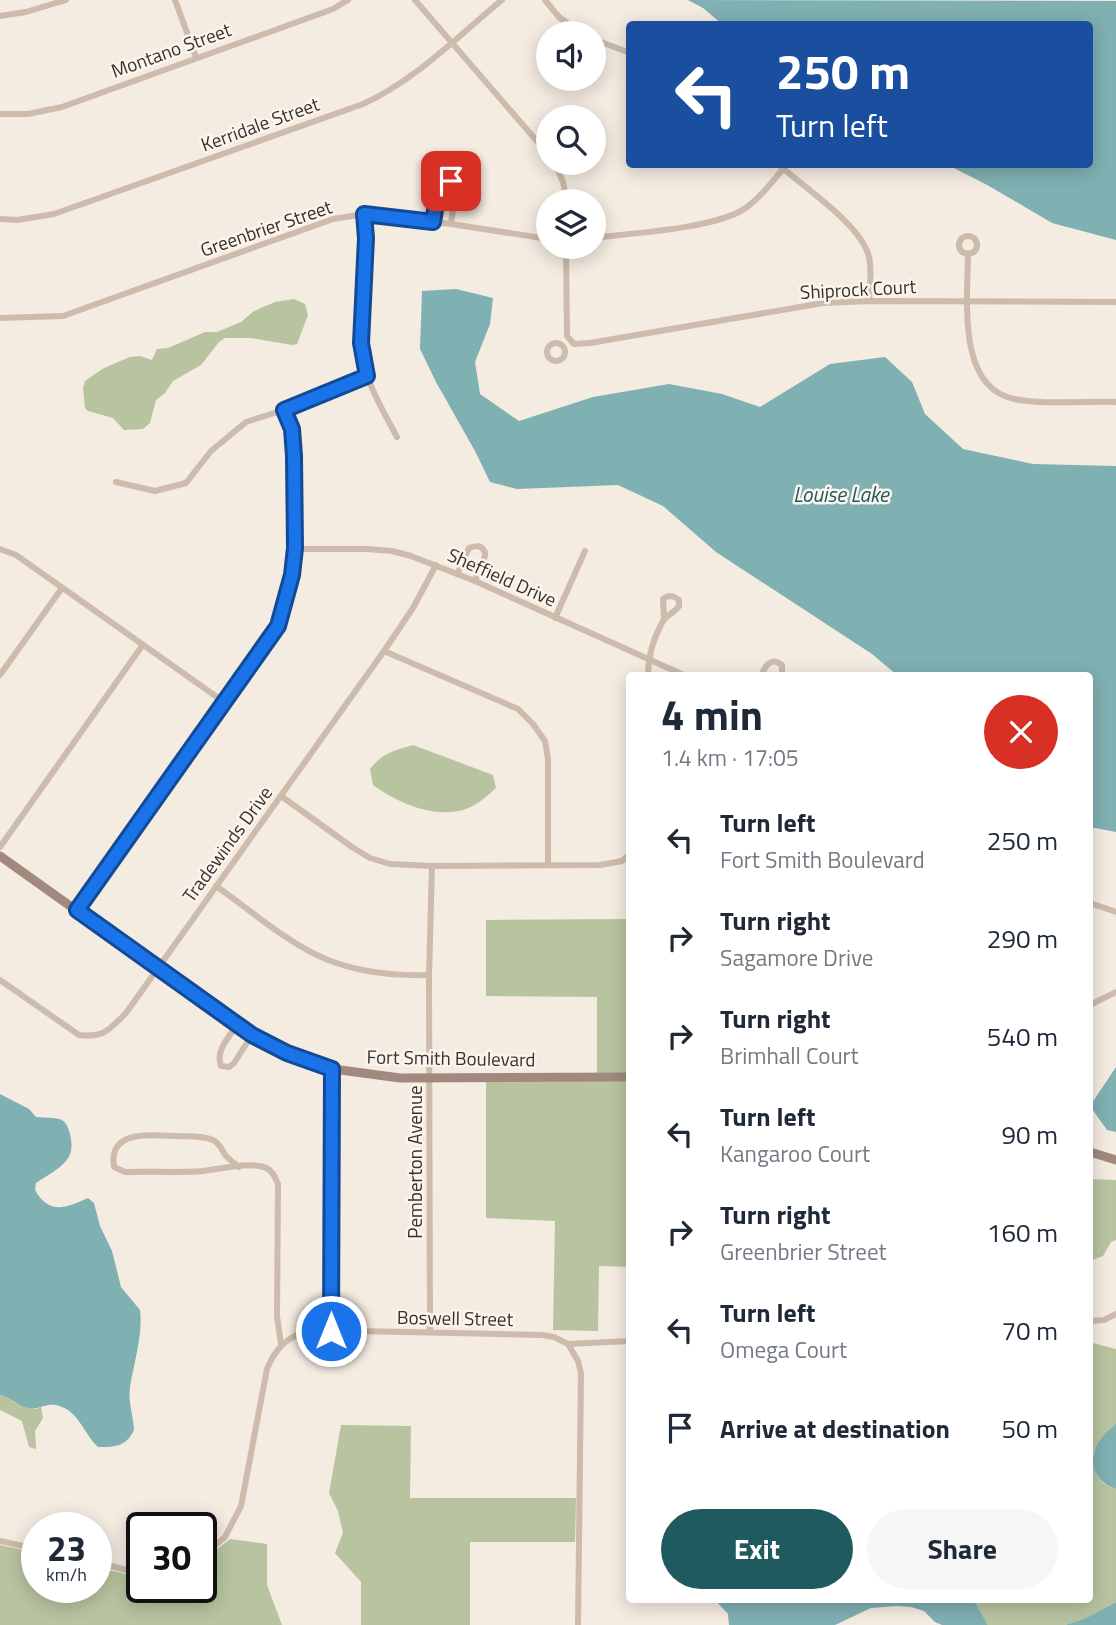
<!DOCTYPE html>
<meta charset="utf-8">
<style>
body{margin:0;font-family:"Titillium Web",sans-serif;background:#f6f6f7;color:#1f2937;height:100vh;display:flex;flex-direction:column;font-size:26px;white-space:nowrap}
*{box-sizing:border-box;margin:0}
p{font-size:23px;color:#747a83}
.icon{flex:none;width:38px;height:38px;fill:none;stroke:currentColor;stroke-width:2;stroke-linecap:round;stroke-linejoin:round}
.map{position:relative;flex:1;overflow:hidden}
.drawer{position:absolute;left:626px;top:672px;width:467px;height:931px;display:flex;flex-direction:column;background:#fff;border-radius:7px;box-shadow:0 4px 18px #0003}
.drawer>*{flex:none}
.top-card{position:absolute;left:626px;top:21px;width:467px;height:147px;border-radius:7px;box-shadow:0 4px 18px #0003;background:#1a4fa0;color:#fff;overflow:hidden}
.buttons{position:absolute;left:536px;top:21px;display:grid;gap:14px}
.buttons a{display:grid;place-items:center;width:70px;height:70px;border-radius:50%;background:#fff;box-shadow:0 4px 18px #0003;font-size:35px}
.speed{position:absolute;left:21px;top:1512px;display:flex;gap:14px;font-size:35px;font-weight:700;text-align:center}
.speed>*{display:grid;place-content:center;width:91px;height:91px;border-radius:50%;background:#fff;box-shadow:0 4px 18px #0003;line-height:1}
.speed small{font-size:18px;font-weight:400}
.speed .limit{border:4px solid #111;border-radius:10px;background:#fff;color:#111}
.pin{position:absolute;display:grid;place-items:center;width:60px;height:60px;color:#fff;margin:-30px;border-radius:14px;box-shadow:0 4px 10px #0006}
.me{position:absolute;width:77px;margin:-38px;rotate:0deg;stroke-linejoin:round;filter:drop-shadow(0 0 5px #0008)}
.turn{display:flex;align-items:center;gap:24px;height:147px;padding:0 35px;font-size:32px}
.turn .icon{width:91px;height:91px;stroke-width:2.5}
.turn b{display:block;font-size:49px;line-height:60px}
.round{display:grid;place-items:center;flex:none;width:74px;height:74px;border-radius:37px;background:#f6f6f7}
.headline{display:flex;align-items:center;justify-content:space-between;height:119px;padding:0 35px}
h1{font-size:42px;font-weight:700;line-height:52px}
.primary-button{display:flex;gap:14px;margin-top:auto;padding:14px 35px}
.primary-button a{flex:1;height:80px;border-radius:42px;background:#1f5a5e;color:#fff;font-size:28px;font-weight:700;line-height:80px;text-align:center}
.primary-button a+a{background:#f6f6f7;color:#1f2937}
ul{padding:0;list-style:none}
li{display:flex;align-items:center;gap:21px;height:98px;padding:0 35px}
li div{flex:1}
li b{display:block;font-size:26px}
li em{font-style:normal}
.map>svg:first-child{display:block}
</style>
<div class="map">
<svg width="1116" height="1625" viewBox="0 0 1116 1625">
<rect width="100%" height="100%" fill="#f4ebe1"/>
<g fill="#b8c4a0">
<path d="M294 299 305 304 308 315 297 344 292 345 251 338H225L219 342 201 365 173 381 165 393 156 400 150 423 143 429 124 430 113 418 88 411 85 408 83 388 85 381 104 368 130 357 140 356 152 360 157 349 168 348 205 332H217L241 322 254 311 275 302Z"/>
<path d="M413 745 493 775 496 788C487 796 475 807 463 810 432 818 398 803 373 785L370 769C381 754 395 750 413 745Z"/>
<path d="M630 919V1073H597V997L486 996V920Z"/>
<path d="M630 1081V1267L599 1266 598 1331 553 1330 555 1221 486 1218V1082Z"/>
<path d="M1090 1179 1116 1180V1240L1111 1242 1103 1256 1090 1261Z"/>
<path d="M1093 1343 1116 1349V1423C1104 1442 1086 1444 1096 1471 1099 1481 1106 1486 1116 1489V1602L1086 1618 1065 1625H988L974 1600H1090V1344Z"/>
<path d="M0 1395 10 1397 14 1402 36 1409 41 1407 43 1418 35 1431 36 1449 29 1447 22 1421 0 1410Z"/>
<path d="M341 1425 411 1426 410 1498H576L575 1542H470V1625H361V1582L335 1553 343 1533 338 1511 329 1493Z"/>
<path d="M230 1539 267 1544V1585L282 1625H0V1545L37 1553V1587H96V1567L130 1575H142V1587H201V1562Z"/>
</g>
<g fill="#7fb0b2">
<path d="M688 0 1116 1V240L1052 223 989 186 948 165 1090 164V24H722L703 8Z"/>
<path d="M456 289 493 298 490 324 475 362 480 394 519 421 593 397 669 384 722 394 760 407 830 364 885 357 912 382 925 414 963 449 1033 464 1116 466V832L1090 827V676L897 675 872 654 716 552 663 506 618 485 517 489 490 482 475 451 436 382 420 349 422 291Z"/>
<path d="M1116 1067V1132L1107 1130 1090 1106Z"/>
<path d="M0 1094 29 1109 36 1117C43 1118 51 1117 59 1119 65 1121 67 1124 69 1131 79 1162 57 1168 36 1183L35 1190C49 1215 66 1208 88 1198L94 1203 100 1226 112 1251 121 1287 140 1310C143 1335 134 1362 130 1387 128 1402 133 1415 134 1430 126 1447 115 1447 98 1447 83 1433 79 1410 56 1405 45 1403 39 1410 29 1408 17 1406 12 1397 0 1395Z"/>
<path d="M1116 1423V1489C1090 1480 1086 1454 1104 1435 1108 1430 1112 1429 1116 1423Z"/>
<path d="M715 1600H974L988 1625H942L935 1622 924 1611 911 1607 897 1606 871 1608 835 1625H729L728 1614Z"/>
<path d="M1116 1602V1625H1065L1086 1618Z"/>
</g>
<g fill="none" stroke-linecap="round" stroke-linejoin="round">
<g stroke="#cdbbac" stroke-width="6">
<path d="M175 0 196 57"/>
<path d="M415 0 548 154"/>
<path d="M545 0 559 17 581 33"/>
<path d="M0 16 26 12 66 0"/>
<path d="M593 39 630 53"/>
<path d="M0 114H28L62 107 333 9 348 0"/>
<path d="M555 163 563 182 567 201"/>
<path d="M778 164C803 187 862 225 869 257 872 271 870 287 869 301"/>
<path d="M364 214C369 263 352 335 368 378 375 398 387 418 397 437"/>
<path d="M0 219 17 220 54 214 363 104C416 80 458 36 502 0"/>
<path d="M433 222 439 187 442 182 451 181 456 188 451 224"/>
<circle cx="968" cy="245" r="9"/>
<path d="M593 238C633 233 707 229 741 211 758 201 771 183 783 169"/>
<path d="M566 247 567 336 574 344 590 343 823 303 869 301 1116 302"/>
<path d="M968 253C968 297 956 387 1014 399 1041 405 1087 401 1116 402"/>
<path d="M0 318 63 316 333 219 364 214 451 224 548 239"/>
<circle cx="556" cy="352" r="9"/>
<path d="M116 482 155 491 186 483 211 451 246 422 284 410 367 376"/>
<path d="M0 549 16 555 224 702"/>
<path d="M295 549H367L392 551 411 556 475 581 686 676"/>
<path d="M457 574 469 548C477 545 481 545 485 552V556L475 581"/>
<path d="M555 618 585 551"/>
<path d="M384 651 518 709 533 724 545 741 548 759V865"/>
<path d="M0 675 62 588"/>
<path d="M648 676C648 657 654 637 663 621 667 615 675 612 679 606V600C673 595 669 595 663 599L664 618"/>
<path d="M761 676C765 666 771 656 782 665V676"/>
<path d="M281 796 352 847 370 858 390 864 432 866 600 865 622 861 630 854"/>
<path d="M0 847 142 646"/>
<path d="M216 886C249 909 291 946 328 960 361 973 395 976 429 975"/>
<path d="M1090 903 1116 912"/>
<path d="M77 910 278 626 292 575 295 549 294 456 292 429 284 410"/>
<path d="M0 980 79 1035C104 1038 109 1030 126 1013L384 651 413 608 436 565"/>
<path d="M1090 1005 1116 992"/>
<path d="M237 1025C229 1037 215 1051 221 1066L229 1067 234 1063 252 1035"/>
<path d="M239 1167C235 1164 230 1160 226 1156 222 1151 220 1143 213 1140 201 1135 187 1137 175 1136 151 1135 108 1129 114 1167L125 1172C151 1171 177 1173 203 1171 222 1169 245 1162 264 1167 272 1170 275 1176 278 1184L277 1316 281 1344"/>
<path d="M1090 1321 1104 1320 1116 1314"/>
<path d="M331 1331 333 1069"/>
<path d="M430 1332 429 975 432 866"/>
<path d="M568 1344 578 1361 581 1373 578 1625"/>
<path d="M0 1541 37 1549"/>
<path d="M201 1557 225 1537 241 1506 267 1369C276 1347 288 1336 311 1330L542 1335 554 1337 568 1344 630 1341"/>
<path d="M96 1562 130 1571H142"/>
</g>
<g stroke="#a18a7d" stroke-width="9">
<path d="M0 856 237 1025 287 1053 309 1061 333 1069 400 1078 630 1077"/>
<path d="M1090 1152 1116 1160"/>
</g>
</g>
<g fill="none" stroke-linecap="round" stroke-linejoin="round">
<defs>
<path id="route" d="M331 1331 332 1069 287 1053 252 1035 77 910 278 626 292 575 295 548 294 456 292 429 284 410 367 376 361 343 366 238 364 214 433 222 439 187 442 183 451 181"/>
</defs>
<use href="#route" stroke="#114b97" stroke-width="18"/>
<use href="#route" stroke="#1a73e8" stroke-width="12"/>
</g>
<g text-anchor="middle" stroke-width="5" stroke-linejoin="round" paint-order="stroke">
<g font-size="19" fill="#3b302b" stroke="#fbf5ee">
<text transform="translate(171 50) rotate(-20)" y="7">Montano Street</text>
<text transform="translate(260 124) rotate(-20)" y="7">Kerridale Street</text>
<text transform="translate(266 228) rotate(-19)" y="7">Greenbrier Street</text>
<text transform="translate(858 289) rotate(-3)" y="7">Shiprock Court</text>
<text transform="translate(502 577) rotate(24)" y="7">Sheffield Drive</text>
<text transform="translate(227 844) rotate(-54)" y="7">Tradewinds Drive</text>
<text transform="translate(451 1058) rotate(1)" y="7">Fort Smith Boulevard</text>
<text transform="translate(415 1162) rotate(-90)" y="7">Pemberton Avenue</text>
<text transform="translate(455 1318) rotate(1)" y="7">Boswell Street</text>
</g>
<g font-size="21" font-style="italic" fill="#1f5a5e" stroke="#fbf5ee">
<text x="841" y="502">Louise Lake</text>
</g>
</g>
</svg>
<div class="buttons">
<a><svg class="icon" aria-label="sound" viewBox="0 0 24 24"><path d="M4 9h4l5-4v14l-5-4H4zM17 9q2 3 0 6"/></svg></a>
<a><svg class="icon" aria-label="search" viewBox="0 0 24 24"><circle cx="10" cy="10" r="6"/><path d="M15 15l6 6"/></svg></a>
<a><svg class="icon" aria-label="layers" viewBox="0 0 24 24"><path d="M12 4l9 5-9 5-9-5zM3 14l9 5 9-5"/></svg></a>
</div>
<div class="speed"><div>23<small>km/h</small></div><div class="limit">30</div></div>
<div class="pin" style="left:451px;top:181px;background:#d93025"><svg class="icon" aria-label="arrive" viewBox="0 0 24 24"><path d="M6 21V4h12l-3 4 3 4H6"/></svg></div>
<svg class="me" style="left:331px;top:1331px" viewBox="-20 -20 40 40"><circle r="17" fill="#1a73e8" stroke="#fff" stroke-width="3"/><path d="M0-11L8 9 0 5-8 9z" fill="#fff"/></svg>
<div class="top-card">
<div class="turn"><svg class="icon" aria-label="left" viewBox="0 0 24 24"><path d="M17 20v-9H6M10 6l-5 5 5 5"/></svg><div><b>250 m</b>Turn left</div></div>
</div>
<section class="drawer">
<div class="headline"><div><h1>4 min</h1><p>1.4 km · 17:05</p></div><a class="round" style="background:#d93025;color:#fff"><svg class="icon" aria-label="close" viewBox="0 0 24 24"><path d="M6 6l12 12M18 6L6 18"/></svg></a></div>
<ul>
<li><svg class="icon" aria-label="left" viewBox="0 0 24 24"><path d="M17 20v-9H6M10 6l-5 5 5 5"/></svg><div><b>Turn left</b><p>Fort Smith Boulevard</p></div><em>250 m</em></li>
<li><svg class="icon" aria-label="right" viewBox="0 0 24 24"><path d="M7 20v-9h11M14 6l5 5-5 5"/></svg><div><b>Turn right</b><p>Sagamore Drive</p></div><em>290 m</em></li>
<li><svg class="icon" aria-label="right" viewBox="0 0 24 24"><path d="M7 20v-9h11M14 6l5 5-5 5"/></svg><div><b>Turn right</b><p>Brimhall Court</p></div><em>540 m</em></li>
<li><svg class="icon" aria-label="left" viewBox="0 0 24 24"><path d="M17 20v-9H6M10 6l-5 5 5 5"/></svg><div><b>Turn left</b><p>Kangaroo Court</p></div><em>90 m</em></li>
<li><svg class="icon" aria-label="right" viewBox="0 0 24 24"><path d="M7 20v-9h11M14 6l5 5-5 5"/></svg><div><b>Turn right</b><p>Greenbrier Street</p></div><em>160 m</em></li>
<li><svg class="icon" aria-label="left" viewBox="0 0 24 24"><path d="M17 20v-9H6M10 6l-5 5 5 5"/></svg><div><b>Turn left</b><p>Omega Court</p></div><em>70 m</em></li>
<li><svg class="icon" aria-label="arrive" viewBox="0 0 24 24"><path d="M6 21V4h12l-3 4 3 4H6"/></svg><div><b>Arrive at destination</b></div><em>50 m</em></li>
</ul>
<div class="primary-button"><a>Exit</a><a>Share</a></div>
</section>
</div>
